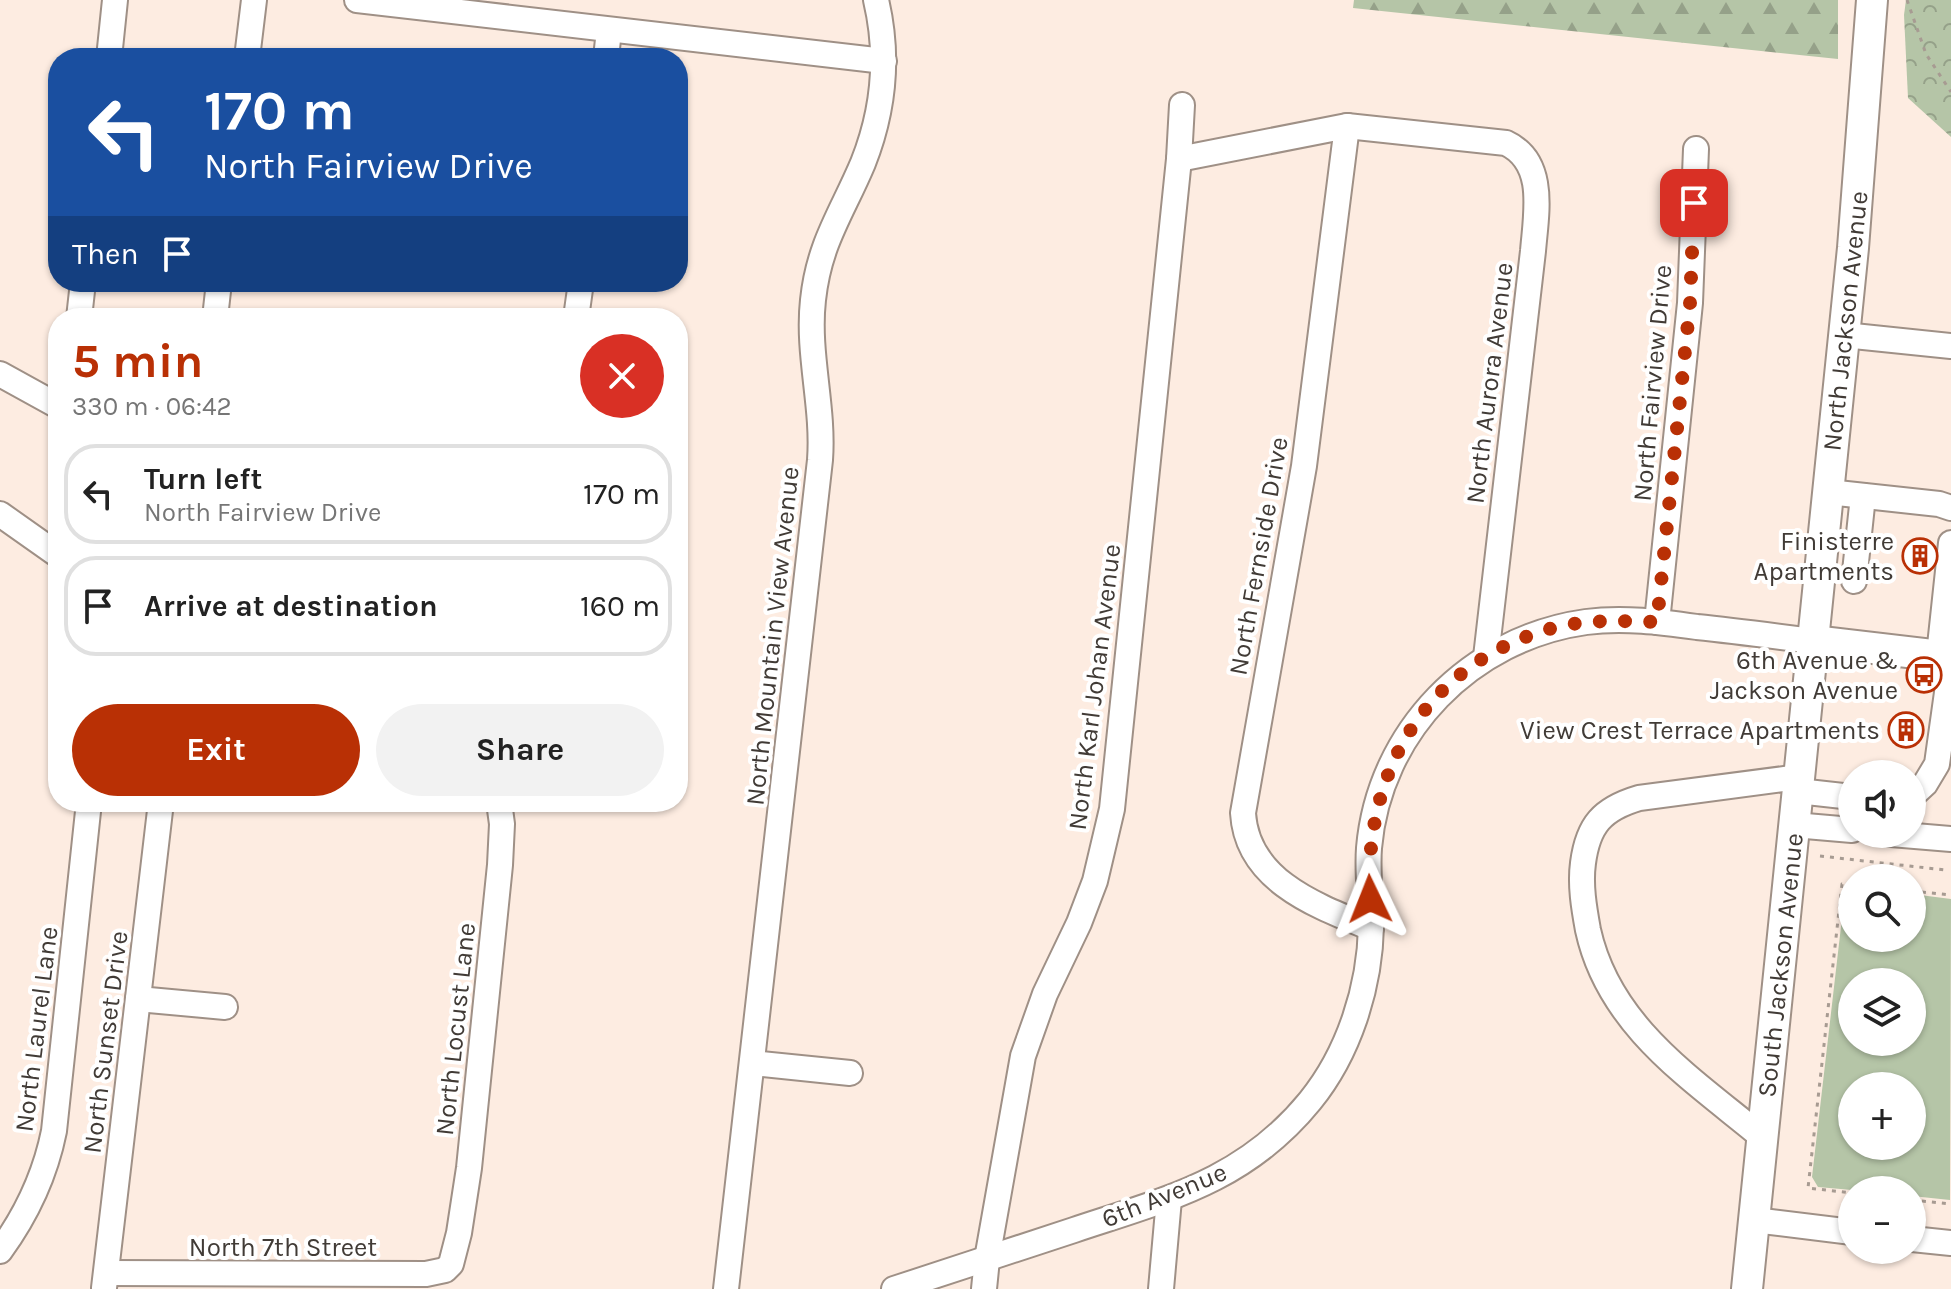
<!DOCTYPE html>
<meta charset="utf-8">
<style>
body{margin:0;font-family:Karla,sans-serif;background:#f2f2f2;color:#222;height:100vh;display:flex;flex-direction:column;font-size:30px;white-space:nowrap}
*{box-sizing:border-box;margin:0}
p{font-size:26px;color:#767676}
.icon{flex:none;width:44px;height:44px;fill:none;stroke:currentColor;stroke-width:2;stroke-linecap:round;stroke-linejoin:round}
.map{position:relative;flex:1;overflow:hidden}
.panel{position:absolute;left:48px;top:308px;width:640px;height:504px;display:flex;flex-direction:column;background:#fff;border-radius:32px;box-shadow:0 2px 6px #0004}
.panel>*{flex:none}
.top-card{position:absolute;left:48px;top:48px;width:640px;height:244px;border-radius:32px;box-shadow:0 2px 6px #0004;background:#1a4fa0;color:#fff;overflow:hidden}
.fabs{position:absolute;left:1838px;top:760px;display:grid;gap:16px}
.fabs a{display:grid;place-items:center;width:88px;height:88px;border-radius:50%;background:#fff;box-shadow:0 2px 6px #0004;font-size:40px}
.pin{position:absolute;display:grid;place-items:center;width:68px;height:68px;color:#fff;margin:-34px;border-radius:16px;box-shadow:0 4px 12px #0006}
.me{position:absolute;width:88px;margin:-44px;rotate:358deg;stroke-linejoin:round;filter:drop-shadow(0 0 6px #0008)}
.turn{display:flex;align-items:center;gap:28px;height:168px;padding:0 24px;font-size:36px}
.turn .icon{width:104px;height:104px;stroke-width:2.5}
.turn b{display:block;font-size:56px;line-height:68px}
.then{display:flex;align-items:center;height:76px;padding:0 24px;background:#0003;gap:16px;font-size:30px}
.round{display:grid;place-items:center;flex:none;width:84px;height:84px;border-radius:42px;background:#f2f2f2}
.headline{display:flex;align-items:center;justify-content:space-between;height:136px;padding:0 24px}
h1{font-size:48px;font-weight:700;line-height:60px;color:#b93005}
.primary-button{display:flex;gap:16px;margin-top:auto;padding:16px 24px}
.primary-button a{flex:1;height:92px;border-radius:48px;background:#b93005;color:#fff;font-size:32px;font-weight:700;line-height:92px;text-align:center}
.primary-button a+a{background:#f2f2f2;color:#222}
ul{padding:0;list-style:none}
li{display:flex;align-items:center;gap:24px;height:100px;margin:0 16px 12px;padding:0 8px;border:4px solid #e0e0e0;border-radius:32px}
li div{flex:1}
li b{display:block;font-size:30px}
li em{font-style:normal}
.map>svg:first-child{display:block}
</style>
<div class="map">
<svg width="1951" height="1289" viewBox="0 0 1951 1289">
<defs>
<pattern id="forest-firs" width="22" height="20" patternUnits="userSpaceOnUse" patternTransform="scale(2)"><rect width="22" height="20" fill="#b5c5a7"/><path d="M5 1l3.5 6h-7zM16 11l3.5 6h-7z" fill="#95a189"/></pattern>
<pattern id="park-crowns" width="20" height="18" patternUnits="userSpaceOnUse" patternTransform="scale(2)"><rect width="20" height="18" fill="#b5c5a7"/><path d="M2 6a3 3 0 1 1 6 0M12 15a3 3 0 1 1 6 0" fill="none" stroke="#95a189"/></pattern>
</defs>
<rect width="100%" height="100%" fill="#fdece1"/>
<path fill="url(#forest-firs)" d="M1354 0H1838V59L1353 8Z"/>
<path fill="url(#park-crowns)" d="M1906 0H1951V137L1908 98 1904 15Z"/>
<path fill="#b5c5a7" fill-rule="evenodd" d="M1852 888V938H1912V894L1951 899 1950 1200 1912 1196V1190H1852L1818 1187 1812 1177 1845 892ZM1852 982H1912V1042H1852ZM1852 1086H1912V1146H1852Z"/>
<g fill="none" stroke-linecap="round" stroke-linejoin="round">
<defs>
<g id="minor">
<path d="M357 0 884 61"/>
<path d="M109 58 115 0"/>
<path d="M247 58 254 0"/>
<path d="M606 58 609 30"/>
<path d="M1347 126 1304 466 1243 813C1247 881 1317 906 1371 928"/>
<path d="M1179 159 1347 126 1506 143C1547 162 1536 214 1533 251L1486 657"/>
<path d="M79 318 83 282"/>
<path d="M215 318 219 282"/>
<path d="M576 318 581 282"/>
<path d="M1844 335 1951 346"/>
<path d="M0 374 58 406"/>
<path d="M1828 492 1939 504 1951 508"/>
<path d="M0 514 58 555"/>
<path d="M1854 581 1863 496"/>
<path d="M1657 622 1690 303 1696 149"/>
<path d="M1939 655 1951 543"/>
<path d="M1798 791 1852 797"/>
<path d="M1912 796 1925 784 1937 764 1951 664"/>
<path d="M1794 825 1852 830"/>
<path d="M1891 834 1951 839"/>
<path d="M138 999 225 1007"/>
<path d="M752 1063 850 1073"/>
<path d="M1762 1137C1691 1078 1609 1026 1588 930 1584 908 1580 885 1583 863 1588 825 1602 809 1639 798L1799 777"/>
<path d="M1754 1220 1852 1232"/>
<path d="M1912 1239 1951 1243"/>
<path d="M0 1251C27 1214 45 1176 54 1131L89 802"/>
<path d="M107 1273 426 1274 445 1270 451 1264 459 1233 469 1168 500 865 502 824 499 802"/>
<path d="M104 1288 161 802"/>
<path d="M726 1289 820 460C824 406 807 354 813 300 819 243 842 213 863 163 884 110 889 55 876 0"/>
<path d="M894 1289C954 1269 1014 1250 1074 1230 1167 1199 1245 1181 1310 1101 1349 1053 1370 987 1371 926 1371 900 1367 874 1369 848 1379 731 1471 638 1586 622 1623 617 1661 622 1697 627 1735 631 1774 636 1813 641"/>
<path d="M984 1289 987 1259 1023 1056 1045 994 1079 923 1095 881 1112 809 1179 159 1182 105"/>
<path d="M1161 1289 1169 1199"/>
</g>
<g id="major">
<path d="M1813 641 1951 657"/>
<path d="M1747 1289 1853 248 1872 0"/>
</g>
</defs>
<use href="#minor" stroke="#9f9086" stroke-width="28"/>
<use href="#major" stroke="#9f9086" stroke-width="34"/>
<g stroke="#a79b92" stroke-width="3" stroke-dasharray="4 6" stroke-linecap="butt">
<path d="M1907 0 1926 54 1951 92"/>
<path d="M1820 856 1945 870"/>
<path d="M1852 885 1842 884 1808 1188 1852 1193"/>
<path d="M1912 891 1951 895"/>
<path d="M1912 1200 1951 1204"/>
</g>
<use href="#minor" stroke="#fff" stroke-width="24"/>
<use href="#major" stroke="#fff" stroke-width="30"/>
</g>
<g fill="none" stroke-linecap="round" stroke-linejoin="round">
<path stroke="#b93005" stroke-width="14" stroke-dasharray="0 25.2" d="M1370 899C1363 772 1426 663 1553 628 1587 619 1622 621 1657 622L1690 303 1694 203"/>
</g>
<defs>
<symbol id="building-ring" viewBox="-11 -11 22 22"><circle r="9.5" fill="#fff" stroke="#b93005" stroke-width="1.5"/><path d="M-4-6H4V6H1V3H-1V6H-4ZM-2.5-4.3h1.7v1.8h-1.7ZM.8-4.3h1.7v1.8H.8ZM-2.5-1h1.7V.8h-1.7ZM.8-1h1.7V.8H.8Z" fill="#b93005"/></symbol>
<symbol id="bus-ring" viewBox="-11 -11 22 22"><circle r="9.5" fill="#fff" stroke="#b93005" stroke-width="1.5"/><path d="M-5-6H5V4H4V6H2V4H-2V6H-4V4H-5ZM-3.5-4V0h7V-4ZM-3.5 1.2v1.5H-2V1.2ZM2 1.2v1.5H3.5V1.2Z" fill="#b93005"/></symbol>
</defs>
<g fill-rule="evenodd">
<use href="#building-ring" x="1900" y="536" width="40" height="40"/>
<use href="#bus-ring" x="1904" y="655" width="40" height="40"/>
<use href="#building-ring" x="1886" y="710" width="40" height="40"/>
</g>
<g text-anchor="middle" stroke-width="8" stroke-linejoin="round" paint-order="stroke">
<g font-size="26" fill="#413b36" stroke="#fff">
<text transform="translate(1845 321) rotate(-84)" y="9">North Jackson Avenue</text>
<text transform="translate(1489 383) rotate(-83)" y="9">North Aurora Avenue</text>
<text transform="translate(1652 383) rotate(-85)" y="9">North Fairview Drive</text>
<text transform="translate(1258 556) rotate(-80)" y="9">North Fernside Drive</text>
<text transform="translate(772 636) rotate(-84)" y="9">North Mountain View Avenue</text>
<text transform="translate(1094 687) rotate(-83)" y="9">North Karl Johan Avenue</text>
<text transform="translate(1780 965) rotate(-84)" y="9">South Jackson Avenue</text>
<text transform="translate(36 1029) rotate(-83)" y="9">North Laurel Lane</text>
<text transform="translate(455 1029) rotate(-84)" y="9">North Locust Lane</text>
<text transform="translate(105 1042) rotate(-83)" y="9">North Sunset Drive</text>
<text transform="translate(1164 1195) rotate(-22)" y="9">6th Avenue</text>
<text x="283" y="1256">North 7th Street</text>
</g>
<g font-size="26" fill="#413b36" stroke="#fff" text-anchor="end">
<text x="1894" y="550">Finisterre<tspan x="1894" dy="30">Apartments</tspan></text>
<text x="1898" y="669">6th Avenue &amp;<tspan x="1898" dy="30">Jackson Avenue</tspan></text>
<text x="1880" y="739">View Crest Terrace Apartments</text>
</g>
</g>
</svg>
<div class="fabs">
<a><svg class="icon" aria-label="sound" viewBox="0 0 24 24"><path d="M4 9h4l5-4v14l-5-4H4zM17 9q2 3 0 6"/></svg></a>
<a><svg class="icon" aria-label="search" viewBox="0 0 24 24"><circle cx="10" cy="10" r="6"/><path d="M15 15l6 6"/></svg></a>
<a><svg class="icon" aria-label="layers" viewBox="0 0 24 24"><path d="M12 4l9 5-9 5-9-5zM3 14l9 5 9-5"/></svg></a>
<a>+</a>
<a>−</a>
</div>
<div class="pin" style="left:1694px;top:203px;background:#d93025"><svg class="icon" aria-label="arrive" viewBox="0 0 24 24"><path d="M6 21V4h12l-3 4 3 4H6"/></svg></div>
<svg class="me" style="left:1370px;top:899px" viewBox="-20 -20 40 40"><path d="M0-17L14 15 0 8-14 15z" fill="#b93005" stroke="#fff" stroke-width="4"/></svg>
<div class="top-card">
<div class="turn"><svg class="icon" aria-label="left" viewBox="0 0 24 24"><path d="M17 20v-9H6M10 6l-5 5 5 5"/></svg><div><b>170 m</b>North Fairview Drive</div></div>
<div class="then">Then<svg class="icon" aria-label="arrive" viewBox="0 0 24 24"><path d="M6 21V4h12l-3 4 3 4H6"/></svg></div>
</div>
<section class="panel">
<div class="headline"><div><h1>5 min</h1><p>330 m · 06:42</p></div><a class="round" style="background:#d93025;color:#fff"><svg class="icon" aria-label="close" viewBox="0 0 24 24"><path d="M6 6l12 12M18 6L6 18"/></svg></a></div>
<ul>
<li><svg class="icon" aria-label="left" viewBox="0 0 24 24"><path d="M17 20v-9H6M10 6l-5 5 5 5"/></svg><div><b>Turn left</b><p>North Fairview Drive</p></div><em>170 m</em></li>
<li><svg class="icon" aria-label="arrive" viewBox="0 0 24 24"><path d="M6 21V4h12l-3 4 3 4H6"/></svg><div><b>Arrive at destination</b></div><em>160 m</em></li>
</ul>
<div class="primary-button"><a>Exit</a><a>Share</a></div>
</section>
</div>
